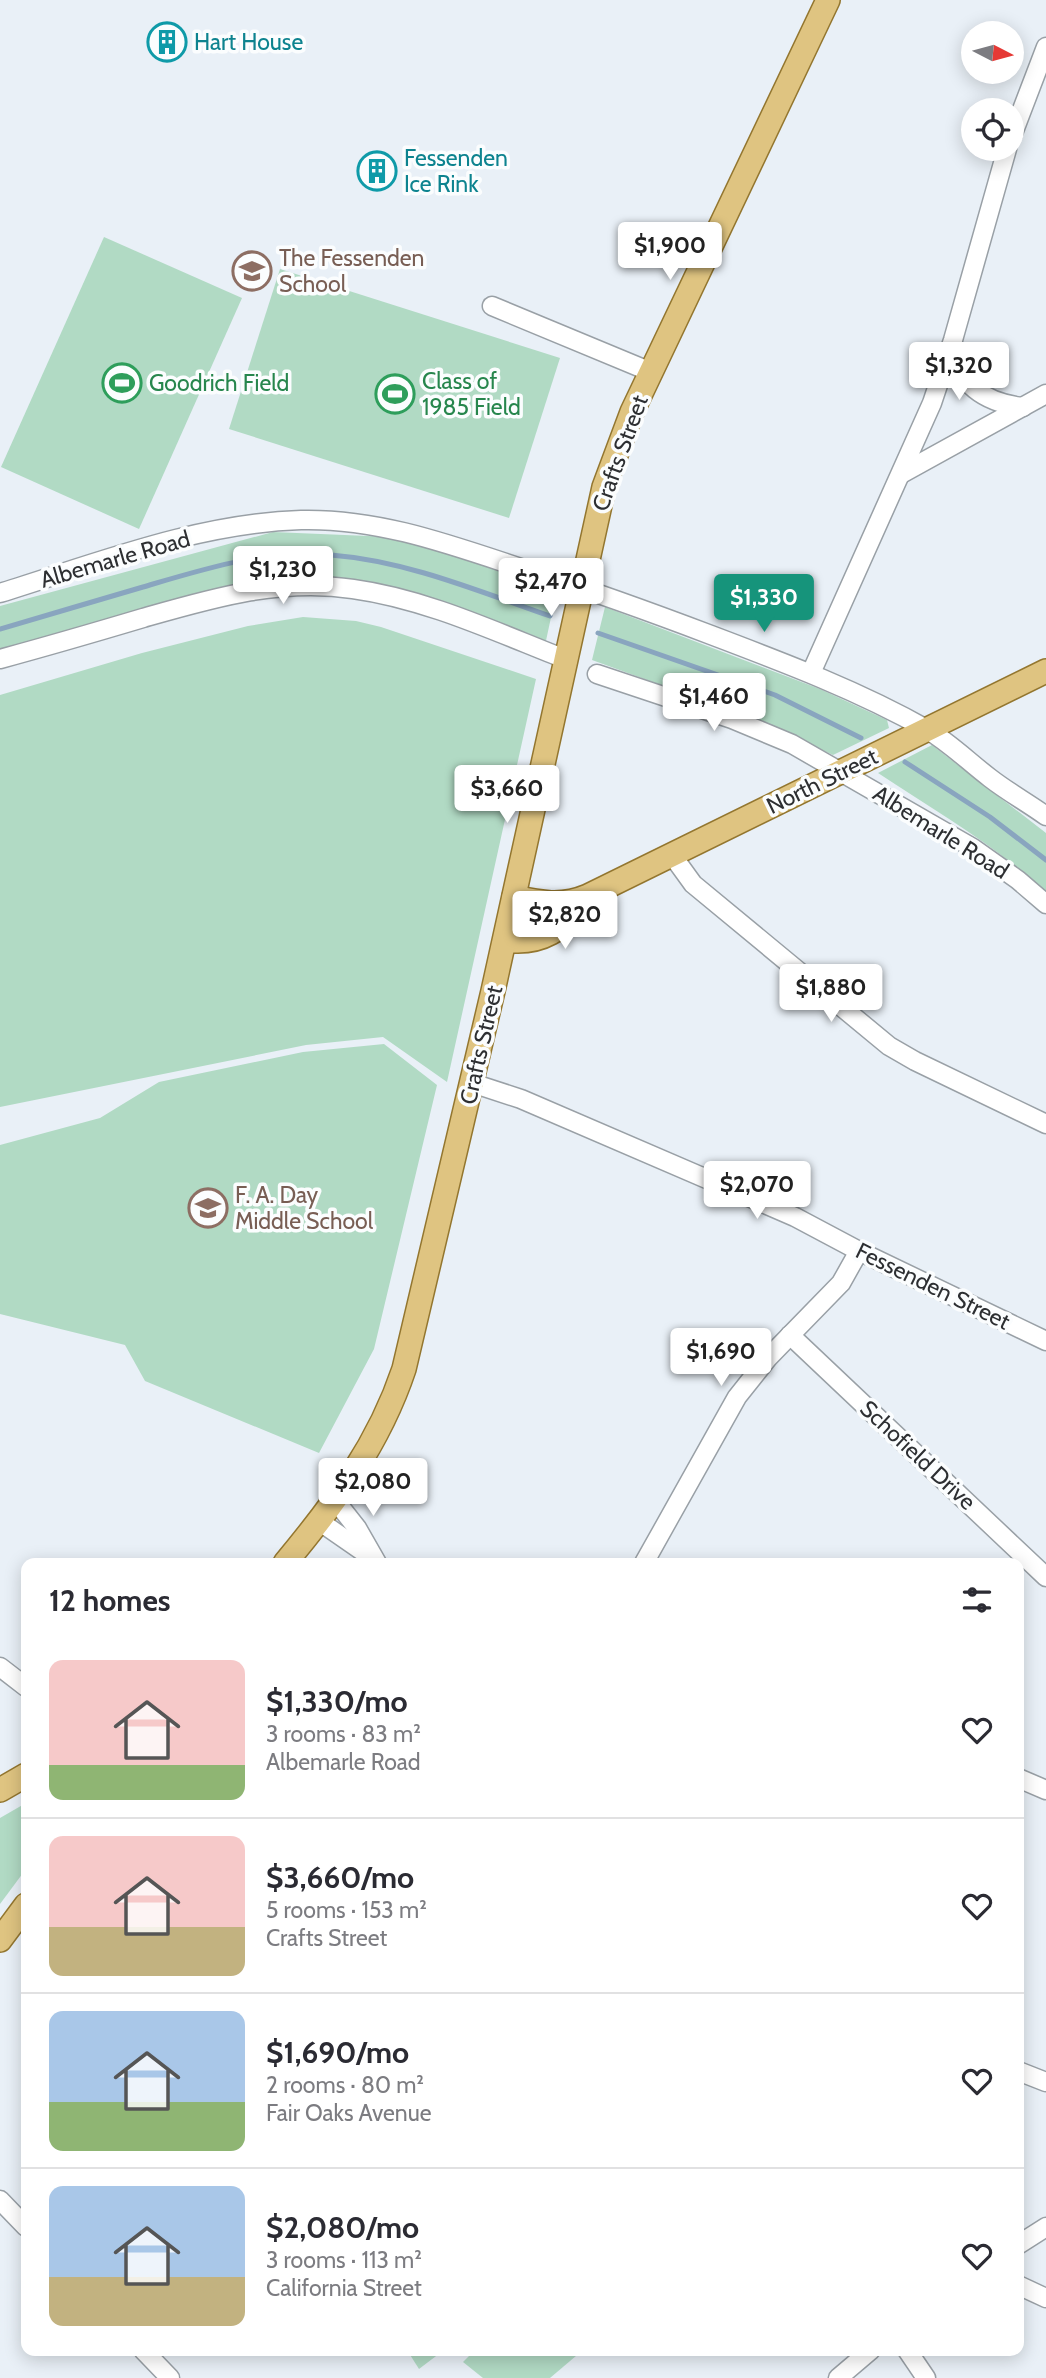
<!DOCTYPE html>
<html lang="en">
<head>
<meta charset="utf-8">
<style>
	:root { --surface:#fff; --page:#f2f2f3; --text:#2b2b33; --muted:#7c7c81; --line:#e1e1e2; --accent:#16947b }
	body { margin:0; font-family:Cabin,sans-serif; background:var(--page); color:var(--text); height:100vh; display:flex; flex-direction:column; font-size:26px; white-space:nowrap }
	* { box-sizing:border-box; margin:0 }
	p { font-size:23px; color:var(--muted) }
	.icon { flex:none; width:38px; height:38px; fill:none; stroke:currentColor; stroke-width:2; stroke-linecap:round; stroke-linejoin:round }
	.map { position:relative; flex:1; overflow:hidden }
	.panel { position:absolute; left:21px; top:1558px; width:1003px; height:798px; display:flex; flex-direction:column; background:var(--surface); border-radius:14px; box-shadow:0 4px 18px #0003 }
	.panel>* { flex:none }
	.needle { width:46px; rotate:96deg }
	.controls { position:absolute; left:961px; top:21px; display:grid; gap:14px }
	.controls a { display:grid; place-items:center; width:63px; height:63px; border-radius:50%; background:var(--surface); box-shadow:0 4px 18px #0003; font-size:35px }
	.price { position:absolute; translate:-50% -60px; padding:0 16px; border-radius:7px; background:#fff; color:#222; font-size:23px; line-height:46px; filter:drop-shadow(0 2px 4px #0008) }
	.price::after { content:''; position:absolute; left:50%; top:42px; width:21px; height:16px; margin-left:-10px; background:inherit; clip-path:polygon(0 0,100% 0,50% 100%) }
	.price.current { background:var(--accent); color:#fff }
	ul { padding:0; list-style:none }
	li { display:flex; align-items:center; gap:21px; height:175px; padding:0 28px }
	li+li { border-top:2px solid var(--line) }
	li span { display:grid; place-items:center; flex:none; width:196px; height:140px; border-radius:14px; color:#555 }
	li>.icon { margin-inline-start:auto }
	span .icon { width:84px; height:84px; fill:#fffc; stroke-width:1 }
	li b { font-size:30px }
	h2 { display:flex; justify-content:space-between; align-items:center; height:84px; padding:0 28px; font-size:30px }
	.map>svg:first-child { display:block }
	.green { fill:#b1dac4 }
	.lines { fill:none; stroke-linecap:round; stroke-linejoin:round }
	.stream { stroke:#89a5bf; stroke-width:5 }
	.minor-casing { stroke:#99a0a6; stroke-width:21 }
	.major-casing { stroke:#93762f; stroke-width:26 }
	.minor { stroke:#fff; stroke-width:18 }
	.major { stroke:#dfc481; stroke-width:23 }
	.labels { text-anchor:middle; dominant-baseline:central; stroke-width:7; stroke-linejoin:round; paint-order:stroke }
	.culture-label { font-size:23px; fill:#0d838f; stroke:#fbfdfe; text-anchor:start }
	.education-label { font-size:23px; fill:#785e54; stroke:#fbfdfe; text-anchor:start }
	.leisure-label { font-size:23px; fill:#27864d; stroke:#fbfdfe; text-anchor:start }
	.street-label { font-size:23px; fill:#2d2f32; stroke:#fbfdfe }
</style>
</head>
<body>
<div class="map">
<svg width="1046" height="2378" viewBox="0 0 1046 2378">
	<rect width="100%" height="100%" fill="#e9f0f7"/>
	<g class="green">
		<path d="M 104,237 L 242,298 L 139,529 L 1,467 Z"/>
		<path d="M 280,269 L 560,358 L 509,518 L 229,429 Z"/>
		<path d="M 273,532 L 392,537 L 559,580 L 544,650 L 395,597 L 298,586 L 0,660 L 0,606 Z"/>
		<path d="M 605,607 L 820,689 L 887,720 L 889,728 L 833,755 L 760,721 L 592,660 Z"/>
		<path d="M 303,617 L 356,621 L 381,627 L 536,679 L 447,1082 L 383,1037 L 306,1045 L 0,1107 L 0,695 L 142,653 L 248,626 Z"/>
		<path d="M 932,745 L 1046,833 L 1046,893 C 996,845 935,811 878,773 Z"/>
		<path d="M 384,1044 L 437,1085 L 374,1349 L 319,1453 L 145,1381 L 125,1345 L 0,1314 L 0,1145 L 100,1118 L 159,1082 L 303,1052 Z"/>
		<path d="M 26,1803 L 26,1869 L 0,1904 L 0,1818 Z"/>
		<path d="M 407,2350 L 444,2350 L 419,2369 Z"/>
		<path d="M 475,2350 L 583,2350 L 550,2378 L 483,2378 L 463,2362 Z"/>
	</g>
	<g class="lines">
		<g class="stream">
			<path d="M 0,629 C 48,615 95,601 143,587 C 204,569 266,549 331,555 C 407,561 478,591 550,616"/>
			<path d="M 598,633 L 775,695 L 861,738"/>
			<path d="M 905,762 L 990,817 L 1046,860"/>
		</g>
		<g class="minor-casing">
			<g id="minor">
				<path d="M 1012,136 L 1046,47"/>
				<path d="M 492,306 L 651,372"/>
				<path d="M 953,344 C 955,384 986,403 1023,407"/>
				<path d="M 901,474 L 1046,394"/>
				<path d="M 0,593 C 97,563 198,523 301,520 C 383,518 459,548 536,573 C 595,592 653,613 711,635 C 785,663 859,691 928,730 C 951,744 969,762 990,778 C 1008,792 1028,803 1046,816"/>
				<path d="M 0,659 C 48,646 96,632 143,618 C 213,598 280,578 353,589 C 426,599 496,632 565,659"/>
				<path d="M 811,673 L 932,403 L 953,340 L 1007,149"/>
				<path d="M 597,674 L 732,719 L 792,744 L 973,848 L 1018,880 L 1046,904"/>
				<path d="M 672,855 L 693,884 L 889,1046 L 915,1061 L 1046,1124"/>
				<path d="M 472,1083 L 521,1099 L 795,1217 L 859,1251 L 1046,1341"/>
				<path d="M 790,1335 L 1046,1577"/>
				<path d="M 335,1500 L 357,1528 L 377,1563"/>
				<path d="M 319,1521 L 371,1557"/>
				<path d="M 644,1563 L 737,1397 L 768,1358 L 841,1283 L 859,1251"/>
				<path d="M 0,1667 L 26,1687"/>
				<path d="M 1018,1778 L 1046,1790"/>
				<path d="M 1018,2071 L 1046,2082"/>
				<path d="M 0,2200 L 26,2227"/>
				<path d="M 1018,2245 L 1046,2227"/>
				<path d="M 1018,2285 L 1046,2298"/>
				<path d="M 143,2350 L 170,2378"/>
				<path d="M 907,2350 L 926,2378"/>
				<path d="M 838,2378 L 871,2350"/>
			</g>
		</g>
		<g class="major-casing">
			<g id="major">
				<path d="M 514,897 C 541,903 562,907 588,896 L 1046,671"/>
				<path d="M 505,940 C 546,946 564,925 592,898"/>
				<path d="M 285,1563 C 335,1503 379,1444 404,1369 L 493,991 L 604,487 L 632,412 L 828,0"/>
				<path d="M 0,1790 L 26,1775"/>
				<path d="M 0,1940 L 26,1905"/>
			</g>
		</g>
		<use href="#minor" class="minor"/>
		<use href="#major" class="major"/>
	</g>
	<defs>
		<g id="building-ring" transform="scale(2.0125)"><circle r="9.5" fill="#fbfdfe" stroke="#0f9aa8" stroke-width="1.5"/><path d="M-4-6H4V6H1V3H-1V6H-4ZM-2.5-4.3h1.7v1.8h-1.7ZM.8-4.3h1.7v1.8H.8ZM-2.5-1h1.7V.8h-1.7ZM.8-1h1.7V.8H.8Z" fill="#0f9aa8"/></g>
		<g id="school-ring" transform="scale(2.0125)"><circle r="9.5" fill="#fbfdfe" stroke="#8d6e63" stroke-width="1.5"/><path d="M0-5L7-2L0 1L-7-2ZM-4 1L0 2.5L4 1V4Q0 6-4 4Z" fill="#8d6e63"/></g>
		<g id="stadium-ring" transform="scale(2.0125)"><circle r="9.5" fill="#fbfdfe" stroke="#2e9e5b" stroke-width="1.5"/><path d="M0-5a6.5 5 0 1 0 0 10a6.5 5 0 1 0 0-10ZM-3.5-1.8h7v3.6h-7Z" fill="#2e9e5b"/></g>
	</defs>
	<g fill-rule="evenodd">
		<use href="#building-ring" x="167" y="42"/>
		<use href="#building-ring" x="377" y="171"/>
		<use href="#school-ring" x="252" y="271"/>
		<use href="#stadium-ring" x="122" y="383"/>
		<use href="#stadium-ring" x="395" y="394"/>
		<use href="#school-ring" x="208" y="1208"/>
	</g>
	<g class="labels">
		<g class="culture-label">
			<text x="194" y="42">Hart House</text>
			<text x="404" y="158">Fessenden<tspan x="404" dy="26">Ice Rink</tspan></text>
		</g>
		<g class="education-label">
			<text x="279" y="258">The Fessenden<tspan x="279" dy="26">School</tspan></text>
			<text x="235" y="1195">F. A. Day<tspan x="235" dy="26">Middle School</tspan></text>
		</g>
		<g class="leisure-label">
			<text x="422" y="381">Class of<tspan x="422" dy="26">1985 Field</tspan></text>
			<text x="149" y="383">Goodrich Field</text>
		</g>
		<g class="street-label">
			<text transform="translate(620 453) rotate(-70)">Crafts Street</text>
			<text transform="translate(115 559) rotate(-16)">Albemarle Road</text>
			<text transform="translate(822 781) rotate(-26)">North Street</text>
			<text transform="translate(941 832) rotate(32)">Albemarle Road</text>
			<text transform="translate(481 1045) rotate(-77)">Crafts Street</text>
			<text transform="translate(933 1286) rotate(26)">Fessenden Street</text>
			<text transform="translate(918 1455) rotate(43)">Schofield Drive</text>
		</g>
	</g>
</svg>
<div class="controls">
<a><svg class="needle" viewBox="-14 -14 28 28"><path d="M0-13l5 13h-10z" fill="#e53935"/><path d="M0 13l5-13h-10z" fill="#7c7c81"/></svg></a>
<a><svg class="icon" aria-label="locate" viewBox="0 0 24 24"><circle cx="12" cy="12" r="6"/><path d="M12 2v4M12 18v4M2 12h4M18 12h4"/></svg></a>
</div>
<b class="price" style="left:670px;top:282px">$1,900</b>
<b class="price" style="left:959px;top:402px">$1,320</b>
<b class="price" style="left:283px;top:606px">$1,230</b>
<b class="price" style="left:551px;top:618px">$2,470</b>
<b class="price current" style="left:764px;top:634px">$1,330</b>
<b class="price" style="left:714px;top:733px">$1,460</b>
<b class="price" style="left:507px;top:825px">$3,660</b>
<b class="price" style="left:565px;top:951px">$2,820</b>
<b class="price" style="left:831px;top:1024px">$1,880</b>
<b class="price" style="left:757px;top:1221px">$2,070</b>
<b class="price" style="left:721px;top:1388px">$1,690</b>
<b class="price" style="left:373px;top:1518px">$2,080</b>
<section class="panel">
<h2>12 homes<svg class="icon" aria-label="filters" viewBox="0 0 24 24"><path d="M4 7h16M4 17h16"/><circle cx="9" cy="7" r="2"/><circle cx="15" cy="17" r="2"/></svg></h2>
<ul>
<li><span style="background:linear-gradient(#f6c9c9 75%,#8fb573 0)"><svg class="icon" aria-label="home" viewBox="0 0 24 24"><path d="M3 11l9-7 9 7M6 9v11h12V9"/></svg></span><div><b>$1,330/mo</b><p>3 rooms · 83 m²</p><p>Albemarle Road</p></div><svg class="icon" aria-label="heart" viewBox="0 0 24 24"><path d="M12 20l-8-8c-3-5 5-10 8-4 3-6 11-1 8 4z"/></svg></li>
<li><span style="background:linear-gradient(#f6c9c9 65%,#c2b280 0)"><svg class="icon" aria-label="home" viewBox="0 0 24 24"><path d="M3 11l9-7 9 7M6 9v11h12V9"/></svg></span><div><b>$3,660/mo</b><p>5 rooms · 153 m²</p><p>Crafts Street</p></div><svg class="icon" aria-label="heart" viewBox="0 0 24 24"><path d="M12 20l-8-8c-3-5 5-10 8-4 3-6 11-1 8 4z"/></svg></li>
<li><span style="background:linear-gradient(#a9c7e8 65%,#8fb573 0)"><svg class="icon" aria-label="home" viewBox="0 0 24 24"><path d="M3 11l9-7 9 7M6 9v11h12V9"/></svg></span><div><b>$1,690/mo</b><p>2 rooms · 80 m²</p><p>Fair Oaks Avenue</p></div><svg class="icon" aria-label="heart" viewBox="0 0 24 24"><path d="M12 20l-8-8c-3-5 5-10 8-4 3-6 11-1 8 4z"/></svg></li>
<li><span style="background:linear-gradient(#a9c7e8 65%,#c2b280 0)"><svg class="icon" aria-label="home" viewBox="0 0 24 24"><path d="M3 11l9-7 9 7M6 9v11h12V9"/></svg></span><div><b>$2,080/mo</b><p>3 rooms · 113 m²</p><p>California Street</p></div><svg class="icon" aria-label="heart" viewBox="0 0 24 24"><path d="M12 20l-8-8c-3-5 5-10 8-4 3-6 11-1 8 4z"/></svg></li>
</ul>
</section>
</div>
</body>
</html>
